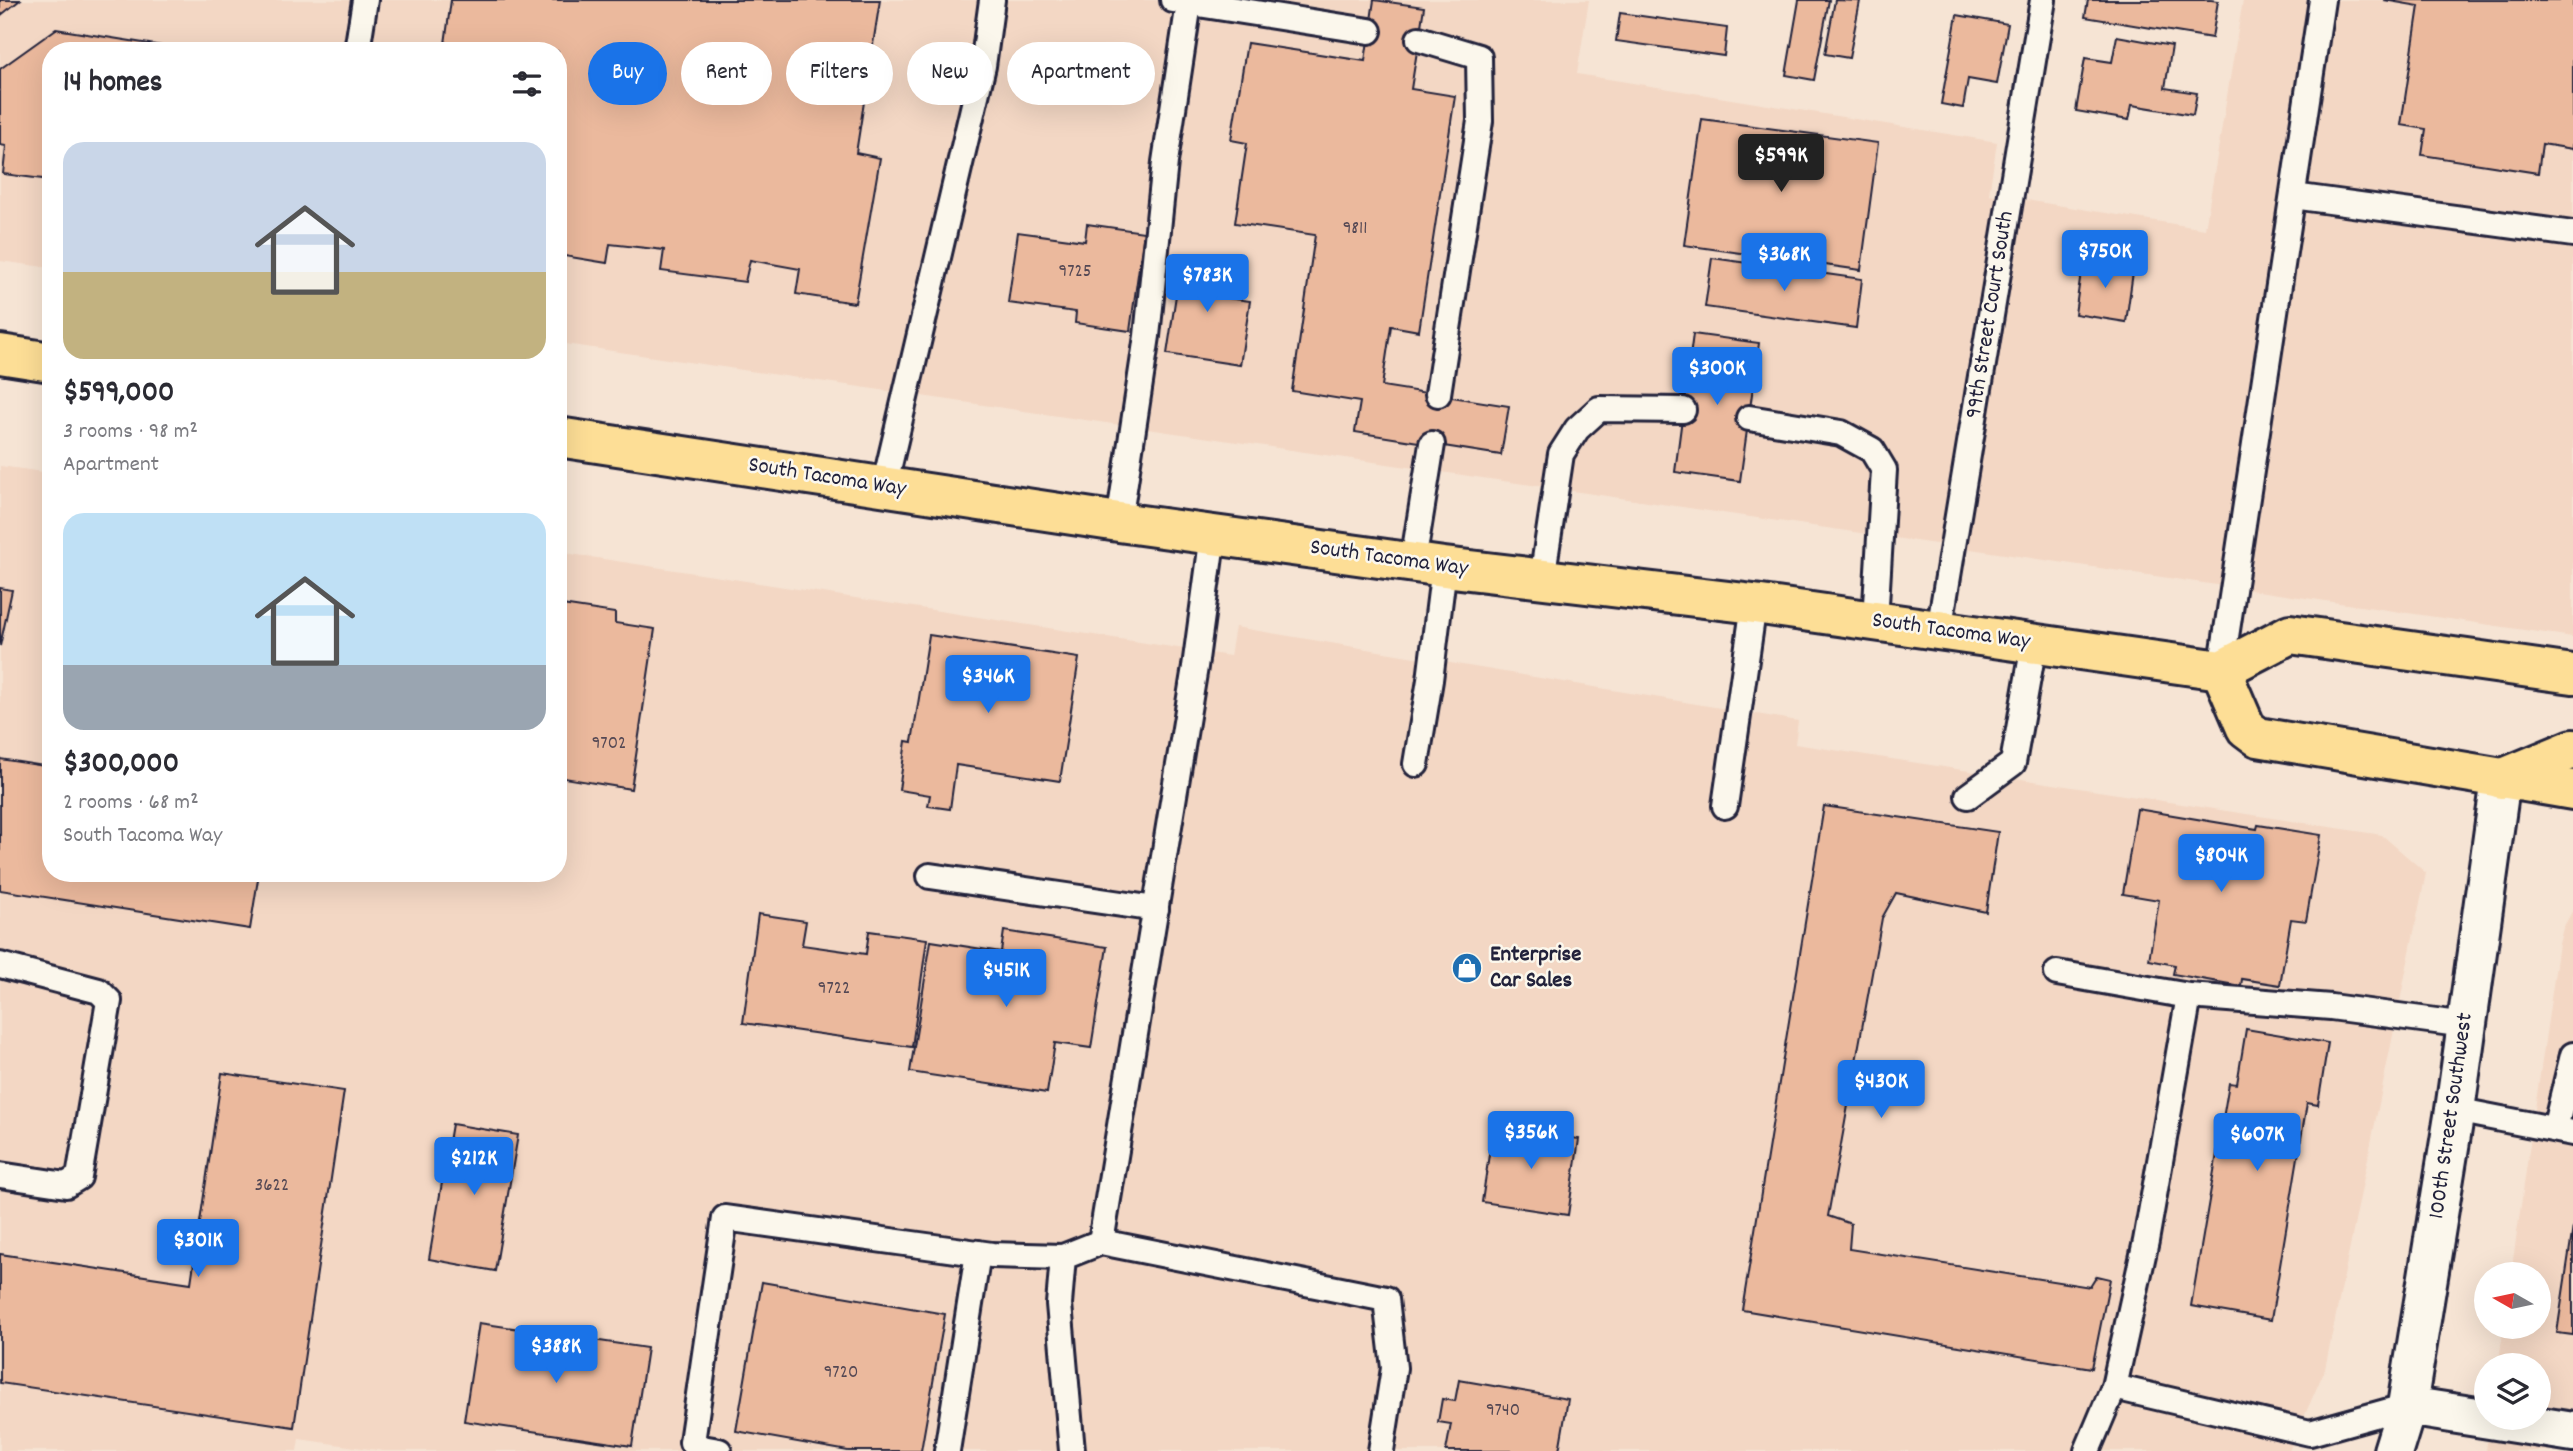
<!DOCTYPE html>
<html lang="en">
<head>
<meta charset="utf-8">
<style>
	:root { --surface:#fff; --page:#f7f7f7; --text:#2b2b33; --muted:#7c7c81; --accent:#1a73e8 }
	body { margin:0; font-family:Dekko,sans-serif; background:var(--page); color:var(--text); height:100vh; display:flex; flex-direction:column; font-size:26px; white-space:nowrap }
	* { box-sizing:border-box; margin:0 }
	p { font-size:23px; color:var(--muted) }
	.icon { flex:none; width:38px; height:38px; fill:none; stroke:currentColor; stroke-width:2; stroke-linecap:round; stroke-linejoin:round }
	.map { position:relative; flex:1; overflow:hidden }
	.drawer { position:absolute; left:42px; top:42px; width:525px; height:840px; display:flex; flex-direction:column; background:var(--surface); border-radius:28px; box-shadow:0 7px 28px #0002 }
	.drawer>* { flex:none }
	.top-card { position:absolute; left:588px; top:42px; width:665px; height:63px; display:flex; gap:14px }
	.needle { width:46px; rotate:279deg }
	.controls { position:absolute; left:2474px; top:1262px; display:grid; gap:14px }
	.controls a { display:grid; place-items:center; width:77px; height:77px; border-radius:50%; background:var(--surface); box-shadow:0 7px 28px #0002; font-size:35px }
	.price { position:absolute; translate:-50% -60px; padding:0 16px; border-radius:7px; background:var(--accent); color:#fff; font-size:23px; line-height:46px; filter:drop-shadow(0 2px 4px #0008) }
	.price::after { content:''; position:absolute; left:50%; top:42px; width:21px; height:16px; margin-left:-10px; background:inherit; clip-path:polygon(0 0,100% 0,50% 100%) }
	.price.selected { background:#222; color:#fff }
	ul { padding:0; list-style:none }
	li { display:grid; align-content:center; gap:14px; height:371px; padding:0 21px }
	li span { display:grid; place-items:center; height:217px; border-radius:21px; color:#555 }
	li>.icon { margin-inline-start:auto }
	span .icon { width:126px; height:126px; fill:#fffc; stroke-width:1 }
	li b { font-size:30px }
	h2 { display:flex; justify-content:space-between; align-items:center; height:84px; padding:0 21px; font-size:30px }
	.tag { padding:0 24px; border-radius:32px; background:var(--surface); box-shadow:0 7px 28px #0002; font-size:24px; line-height:63px }
	.tag.selected { background:var(--accent); color:#fff }
	.map>svg:first-child { display:block }
	.built { fill:#f3d7c4 }
	.building { fill:#ebb99d; stroke:#22223b; stroke-width:2 }
	.lines { fill:none; stroke-linecap:round; stroke-linejoin:round }
	.service-casing { stroke:#22223b; stroke-width:30 }
	.minor-casing { stroke:#22223b; stroke-width:44 }
	.secondary-casing { stroke:#22223b; stroke-width:44 }
	.primary-casing { stroke:#22223b; stroke-width:44 }
	.service { stroke:#fbf7ec; stroke-width:24 }
	.minor { stroke:#fbf7ec; stroke-width:38 }
	.secondary { stroke:#fbf7ec; stroke-width:38 }
	.primary { stroke:#fdde96; stroke-width:38 }
	.labels { text-anchor:middle; dominant-baseline:central; stroke-width:5; stroke-linejoin:round; paint-order:stroke }
	.number-label { font-size:19px; fill:#544854 }
	.street-label { font-size:23px; fill:#22223b; stroke:#fbf7ec }
	.poi-label { font-size:23px; font-weight:bold; fill:#22223b; stroke:#fbf7ec; text-anchor:start }
</style>
</head>
<body>
<div class="map">
<svg width="2573" height="1451" viewBox="0 0 2573 1451">
	<rect width="100%" height="100%" fill="#f6e4d4"/>
	<filter id="ink" filterUnits="userSpaceOnUse"><feTurbulence type="fractalNoise" baseFrequency=".0143" numOctaves="2"/><feDisplacementMap in="SourceGraphic" scale="14" xChannelSelector="R" yChannelSelector="G"/><feConvolveMatrix kernelMatrix="1 2 1 2 8 2 1 2 1" color-interpolation-filters="sRGB"/></filter>
	<g filter="url(#ink)">
		<g class="built">
			<path d="M 0,0 L 1589,0 L 1577,74 L 1997,142 L 1989,194 L 2205,229 L 2243,0 L 2573,0 L 2573,637 L 558,343 L 558,51 L 51,51 L 51,268 L 0,261 Z"/>
			<path d="M 0,466 L 51,473 L 51,873 L 558,873 L 558,552 L 1230,656 L 1235,627 L 1798,721 L 1795,744 L 2382,835 L 2426,873 L 2325,1369 L 2289,1451 L 384,1451 L 299,1439 L 297,1451 L 0,1451 Z"/>
			<path d="M 2573,910 L 2573,1451 L 2486,1451 L 2490,1418 L 2539,1418 L 2539,1365 L 2498,1365 L 2504,1327 L 2539,1326 L 2539,1274 L 2511,1274 L 2559,944 L 2563,928 Z"/>
		</g>
		<g class="building">
			<path d="M 0,0 L 20,0 L 0,16 Z"/>
			<path d="M 451,0 L 880,0 L 856,153 L 880,158 L 855,303 L 796,294 L 800,269 L 750,260 L 745,282 L 661,271 L 664,250 L 610,244 L 607,263 L 558,255 L 558,51 L 444,51 Z"/>
			<path d="M 1374,0 L 1424,7 L 1411,89 L 1455,96 L 1419,331 L 1391,326 L 1382,386 L 1509,406 L 1501,455 L 1355,432 L 1360,402 L 1292,391 L 1315,235 L 1235,223 L 1247,143 L 1231,140 L 1247,43 L 1365,61 Z"/>
			<path d="M 1799,0 L 1829,0 L 1814,80 L 1786,75 Z"/>
			<path d="M 1835,0 L 1860,1 L 1849,58 L 1825,54 Z"/>
			<path d="M 2088,0 L 2211,0 L 2218,1 L 2212,38 L 2085,17 Z"/>
			<path d="M 2384,0 L 2573,0 L 2573,149 L 2542,144 L 2538,173 L 2422,155 L 2426,129 L 2401,125 L 2419,6 Z"/>
			<path d="M 1620,13 L 1727,28 L 1724,56 L 1616,41 Z"/>
			<path d="M 1957,15 L 2008,24 L 1997,84 L 1968,79 L 1963,108 L 1941,104 Z"/>
			<path d="M 56,29 L 193,51 L 51,51 L 51,180 L 3,174 L 6,146 L 0,145 L 0,69 Z"/>
			<path d="M 2117,36 L 2172,46 L 2165,88 L 2197,93 L 2193,115 L 2132,105 L 2129,120 L 2076,111 L 2085,58 L 2112,62 Z"/>
			<path d="M 1702,119 L 1878,143 L 1861,270 L 1684,245 Z"/>
			<path d="M 1087,224 L 1144,232 L 1130,331 L 1075,323 L 1076,312 L 1008,303 L 1018,232 L 1085,241 Z"/>
			<path d="M 1182,256 L 1232,264 L 1227,298 L 1250,301 L 1240,365 L 1167,354 Z"/>
			<path d="M 1712,258 L 1862,279 L 1856,328 L 1705,307 Z"/>
			<path d="M 2083,258 L 2134,265 L 2126,322 L 2075,314 Z"/>
			<path d="M 1693,334 L 1759,343 L 1740,481 L 1675,472 Z"/>
			<path d="M 0,588 L 12,590 L 0,646 Z"/>
			<path d="M 562,605 L 615,613 L 615,623 L 655,629 L 631,789 L 558,777 L 558,611 Z"/>
			<path d="M 929,635 L 1079,658 L 1060,781 L 956,765 L 950,809 L 928,806 L 930,795 L 899,790 L 906,741 L 912,742 Z"/>
			<path d="M 0,759 L 51,767 L 51,873 L 259,873 L 250,929 L 0,890 Z"/>
			<path d="M 1824,806 L 1998,832 L 1986,912 L 1896,893 L 1882,918 L 1828,1216 L 1851,1224 L 1849,1249 L 2090,1287 L 2097,1276 L 2110,1279 L 2092,1368 L 1742,1310 Z"/>
			<path d="M 2137,809 L 2257,829 L 2258,825 L 2321,835 L 2306,921 L 2291,919 L 2280,985 L 2242,979 L 2241,986 L 2173,974 L 2175,965 L 2149,960 L 2159,900 L 2123,894 Z"/>
			<path d="M 758,914 L 806,921 L 802,945 L 866,954 L 869,931 L 927,939 L 912,1047 L 743,1023 Z"/>
			<path d="M 1004,931 L 1107,947 L 1091,1048 L 1055,1043 L 1047,1093 L 910,1072 L 931,941 L 1001,952 Z"/>
			<path d="M 2246,1029 L 2328,1043 L 2318,1105 L 2307,1103 L 2271,1320 L 2191,1306 L 2229,1083 L 2237,1084 Z"/>
			<path d="M 222,1073 L 344,1091 L 294,1427 L 0,1383 L 0,1254 L 191,1283 Z"/>
			<path d="M 452,1124 L 518,1135 L 495,1271 L 429,1259 Z"/>
			<path d="M 1493,1127 L 1579,1139 L 1568,1215 L 1482,1202 Z"/>
			<path d="M 2573,1227 L 2573,1335 L 2557,1333 Z"/>
			<path d="M 762,1282 L 945,1314 L 921,1451 L 848,1451 L 736,1431 Z"/>
			<path d="M 479,1323 L 647,1348 L 632,1446 L 464,1421 Z"/>
			<path d="M 1459,1380 L 1568,1399 L 1559,1451 L 1446,1451 L 1451,1424 L 1438,1422 L 1442,1399 L 1455,1401 Z"/>
		</g>
		<g class="lines">
			<g class="service-casing">
				<g id="service">
					<path d="M 1173,0 L 1369,31"/>
					<path d="M 1419,39 L 1479,57 L 1480,121 L 1438,394"/>
					<path d="M 357,51 L 365,0"/>
					<path d="M 2293,196 L 2573,234"/>
					<path d="M 1749,418 L 1841,433 L 1872,450 L 1884,470 L 1875,621"/>
					<path d="M 884,487 L 983,66 L 992,0"/>
					<path d="M 1119,522 L 1147,336 L 1165,162 L 1189,3"/>
					<path d="M 1413,562 L 1432,444"/>
					<path d="M 1542,579 L 1561,454 L 1577,429 L 1599,409 L 1683,410"/>
					<path d="M 1939,631 L 2043,0"/>
					<path d="M 2221,670 L 2322,0"/>
					<path d="M 1416,764 L 1430,680 L 1444,567"/>
					<path d="M 1968,796 L 2013,763 L 2034,644"/>
					<path d="M 1725,806 L 1754,604"/>
					<path d="M 930,876 L 1156,909"/>
					<path d="M 0,965 L 99,991 L 109,1001 L 79,1177 L 66,1185 L 0,1175"/>
					<path d="M 2057,973 L 2189,996 L 2331,1007 L 2466,1025"/>
					<path d="M 2455,1110 L 2573,1133"/>
					<path d="M 2555,1129 L 2573,1055"/>
					<path d="M 1101,1242 L 1195,667 L 1213,534"/>
					<path d="M 2114,1387 L 2310,1433 L 2407,1406"/>
					<path d="M 719,1451 L 702,1448 L 692,1442 L 725,1218 L 992,1255 L 1063,1257"/>
					<path d="M 947,1451 L 978,1253"/>
					<path d="M 1072,1451 L 1059,1304 L 1063,1257 L 1101,1242 L 1386,1299 L 1394,1368 L 1381,1451"/>
					<path d="M 2087,1451 L 2114,1387 L 2146,1241 L 2189,996"/>
				</g>
			</g>
			<g class="minor-casing">
				<path id="minor" d="M 2407,1406 L 2573,1432"/>
			</g>
			<g class="secondary-casing">
				<path id="secondary" d="M 2393,1451 L 2407,1406 L 2455,1110 L 2501,779"/>
			</g>
			<g class="primary-casing">
				<g id="primary">
					<path d="M 0,354 L 51,362"/>
					<path d="M 558,437 L 1119,522 L 1444,567 L 1754,604 L 2221,670 L 2290,634 L 2573,674"/>
					<path d="M 2221,670 L 2246,728 L 2258,737 L 2573,790"/>
					<path d="M 2501,779 L 2573,749"/>
				</g>
			</g>
			<use href="#service" class="service"/>
			<use href="#minor" class="minor"/>
			<use href="#secondary" class="secondary"/>
			<use href="#primary" class="primary"/>
		</g>
	</g>
	<defs>
		<g id="shop-disc" transform="scale(1.575)"><circle r="9.5" fill="#1f6fb2" stroke="#fbf7ec"/><path d="M-5-2.5h2.3a2.7 3.5 0 0 1 5.4 0H5L5.5 6h-11ZM-1.5-2.5h3a1.5 2.3 0 0 0-3 0Z" fill="#fff"/></g>
	</defs>
	<g fill-rule="evenodd">
		<use href="#shop-disc" x="1467" y="968"/>
	</g>
	<g class="labels">
		<g class="number-label">
			<text x="1355" y="229">9811</text>
			<text x="1075" y="272">9725</text>
			<text x="609" y="744">9702</text>
			<text x="834" y="989">9722</text>
			<text x="272" y="1186">3622</text>
			<text x="841" y="1373">9720</text>
			<text x="1503" y="1411">9740</text>
		</g>
		<g class="street-label">
			<text transform="translate(1991 315) rotate(-81)">99th Street Court South</text>
			<text transform="translate(827 478) rotate(9)">South Tacoma Way</text>
			<text transform="translate(1389 559) rotate(8)">South Tacoma Way</text>
			<text transform="translate(1951 632) rotate(8)">South Tacoma Way</text>
			<text transform="translate(2452 1116) rotate(-82)">100th Street Southwest</text>
		</g>
		<g class="poi-label">
			<text x="1490" y="955">Enterprise<tspan x="1490" dy="26">Car Sales</tspan></text>
		</g>
	</g>
</svg>
<div class="controls">
<a><svg class="needle" viewBox="-14 -14 28 28"><path d="M0-13l5 13h-10z" fill="#e53935"/><path d="M0 13l5-13h-10z" fill="#7c7c81"/></svg></a>
<a><svg class="icon" aria-label="layers" viewBox="0 0 24 24"><path d="M12 4l9 5-9 5-9-5zM3 14l9 5 9-5"/></svg></a>
</div>
<b class="price selected" style="left:1781px;top:194px">$599K</b>
<b class="price" style="left:2105px;top:290px">$750K</b>
<b class="price" style="left:1784px;top:293px">$368K</b>
<b class="price" style="left:1207px;top:314px">$783K</b>
<b class="price" style="left:1717px;top:407px">$300K</b>
<b class="price" style="left:988px;top:715px">$346K</b>
<b class="price" style="left:2221px;top:894px">$804K</b>
<b class="price" style="left:1006px;top:1009px">$451K</b>
<b class="price" style="left:1881px;top:1120px">$430K</b>
<b class="price" style="left:1531px;top:1171px">$356K</b>
<b class="price" style="left:2257px;top:1173px">$607K</b>
<b class="price" style="left:474px;top:1197px">$212K</b>
<b class="price" style="left:198px;top:1279px">$301K</b>
<b class="price" style="left:556px;top:1385px">$388K</b>
<div class="top-card">
<a class="tag selected">Buy</a>
<a class="tag">Rent</a>
<a class="tag">Filters</a>
<a class="tag">New</a>
<a class="tag">Apartment</a>
</div>
<section class="drawer">
<h2>14 homes<svg class="icon" aria-label="filters" viewBox="0 0 24 24"><path d="M4 7h16M4 17h16"/><circle cx="9" cy="7" r="2"/><circle cx="15" cy="17" r="2"/></svg></h2>
<ul>
<li><span style="background:linear-gradient(#c9d6e8 60%,#c2b280 0)"><svg class="icon" aria-label="home" viewBox="0 0 24 24"><path d="M3 11l9-7 9 7M6 9v11h12V9"/></svg></span><div><b>$599,000</b><p>3 rooms · 98 m²</p><p>Apartment</p></div></li>
<li><span style="background:linear-gradient(#bfe0f5 70%,#9aa5b1 0)"><svg class="icon" aria-label="home" viewBox="0 0 24 24"><path d="M3 11l9-7 9 7M6 9v11h12V9"/></svg></span><div><b>$300,000</b><p>2 rooms · 68 m²</p><p>South Tacoma Way</p></div></li>
</ul>
</section>
</div>
</body>
</html>
